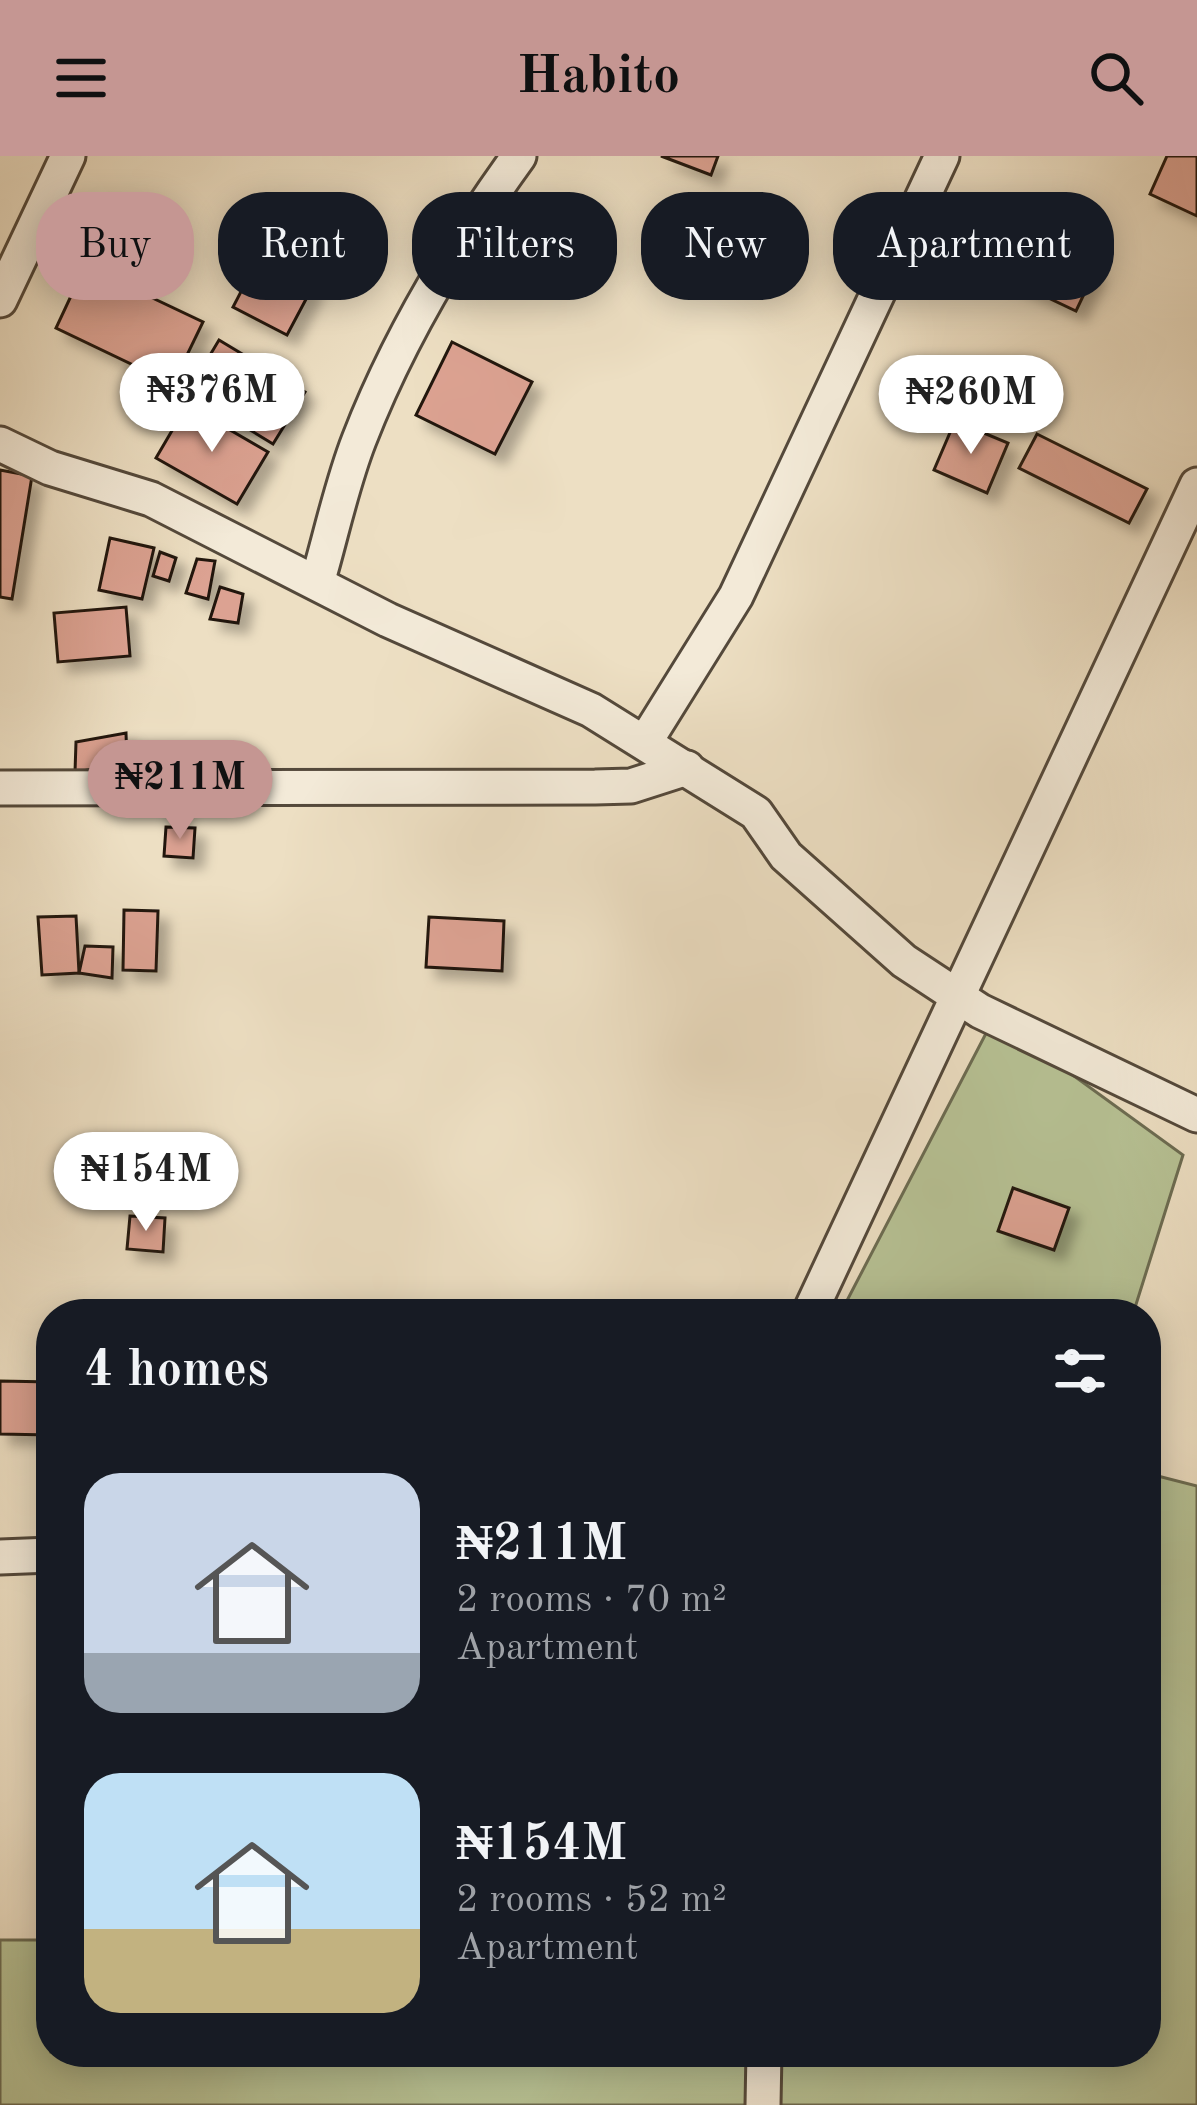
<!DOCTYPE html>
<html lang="en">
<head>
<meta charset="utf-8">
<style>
	:root { --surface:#171b24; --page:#20242c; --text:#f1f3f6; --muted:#9ea1a6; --accent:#c59692 }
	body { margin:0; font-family:"Old Standard TT",serif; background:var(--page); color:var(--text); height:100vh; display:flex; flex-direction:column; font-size:45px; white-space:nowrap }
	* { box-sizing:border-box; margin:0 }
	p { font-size:39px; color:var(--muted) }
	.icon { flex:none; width:66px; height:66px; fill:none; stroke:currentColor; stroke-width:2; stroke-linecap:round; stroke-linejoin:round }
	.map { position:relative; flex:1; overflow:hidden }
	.side { position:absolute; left:36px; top:1143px; width:1125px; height:768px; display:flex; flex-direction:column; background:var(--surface); border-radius:48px; box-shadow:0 6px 30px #0003 }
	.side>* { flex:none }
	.banner { position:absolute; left:36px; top:36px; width:1125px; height:108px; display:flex; gap:24px }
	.price { position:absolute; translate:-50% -102px; padding:0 27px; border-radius:42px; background:#fff; color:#222; font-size:39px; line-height:78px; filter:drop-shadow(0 3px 6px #0008) }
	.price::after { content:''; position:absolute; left:50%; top:72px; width:36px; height:27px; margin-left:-18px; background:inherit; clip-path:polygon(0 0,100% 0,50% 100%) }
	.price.current { background:var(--accent); color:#111 }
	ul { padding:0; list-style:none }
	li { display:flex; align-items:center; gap:36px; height:300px; padding:0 48px }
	li span { display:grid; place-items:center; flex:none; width:336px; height:240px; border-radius:36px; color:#555 }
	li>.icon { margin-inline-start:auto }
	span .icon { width:144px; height:144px; fill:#fffc; stroke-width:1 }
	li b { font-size:51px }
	h2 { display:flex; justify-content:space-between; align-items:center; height:144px; padding:0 48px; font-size:51px }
	.chip { padding:0 42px; border-radius:48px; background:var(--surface); box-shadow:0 6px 30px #0003; font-size:42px; line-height:108px }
	.chip.current { background:var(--accent); color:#111 }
	header { display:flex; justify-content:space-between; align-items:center; height:156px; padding:0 48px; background:var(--accent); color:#111; font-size:54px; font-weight:700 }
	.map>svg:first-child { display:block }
	.green { fill:#b7c295; stroke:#6c6c52; stroke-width:3 }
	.building { fill:#dca292; stroke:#21170e; stroke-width:3; filter:url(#shadow) }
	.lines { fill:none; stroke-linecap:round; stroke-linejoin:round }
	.street-casing { stroke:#54493b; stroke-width:39 }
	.street { stroke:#f3ead8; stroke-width:33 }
</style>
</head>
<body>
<header><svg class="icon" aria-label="menu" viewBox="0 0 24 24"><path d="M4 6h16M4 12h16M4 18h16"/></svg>Habito<svg class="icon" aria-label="search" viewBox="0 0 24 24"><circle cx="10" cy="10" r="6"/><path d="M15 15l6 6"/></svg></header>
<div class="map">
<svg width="1197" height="1949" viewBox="0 0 1197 1949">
	<defs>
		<filter id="shadow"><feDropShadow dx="10" dy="10" stdDeviation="6" flood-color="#0004"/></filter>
	</defs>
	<rect width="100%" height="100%" fill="#eddfc3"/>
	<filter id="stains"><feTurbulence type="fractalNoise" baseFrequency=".00167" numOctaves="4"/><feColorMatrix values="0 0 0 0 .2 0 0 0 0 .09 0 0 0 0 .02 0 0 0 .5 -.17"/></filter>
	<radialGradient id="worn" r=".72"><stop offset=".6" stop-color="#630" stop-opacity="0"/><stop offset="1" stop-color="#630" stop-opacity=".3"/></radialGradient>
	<g class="green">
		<path d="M 994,862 L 1183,999 L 1133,1158 L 840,1158 Z"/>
		<path d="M 1146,1317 L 1197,1330 L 1197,1949 L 0,1949 L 0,1784 L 51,1784 L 51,1896 L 1146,1896 Z"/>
	</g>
	<g class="building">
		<path d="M 661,0 L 718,0 L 711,19 Z"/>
		<path d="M 1167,0 L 1197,0 L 1197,60 L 1150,38 Z"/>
		<path d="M 968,55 L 1095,115 L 1076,155 L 949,95 Z"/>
		<path d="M 259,101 L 313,130 L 287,179 L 233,151 Z"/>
		<path d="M 85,110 L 203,166 L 173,228 L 56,172 Z"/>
		<path d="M 219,184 L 305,236 L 273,288 L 188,236 Z"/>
		<path d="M 452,186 L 532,226 L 495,298 L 416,259 Z"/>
		<path d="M 187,249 L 268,296 L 237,348 L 156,302 Z"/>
		<path d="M 955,265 L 1008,287 L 987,337 L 934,314 Z"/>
		<path d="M 1037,278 L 1147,333 L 1129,367 L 1019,312 Z"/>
		<path d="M 0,314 L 32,320 L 12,443 L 0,441 Z"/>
		<path d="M 110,382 L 154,392 L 142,443 L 99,434 Z"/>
		<path d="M 160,396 L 176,402 L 169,425 L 153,420 Z"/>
		<path d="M 197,403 L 215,405 L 208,443 L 186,437 Z"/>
		<path d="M 220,431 L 243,438 L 238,467 L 210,463 Z"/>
		<path d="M 126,451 L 130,500 L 58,506 L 54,457 Z"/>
		<path d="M 126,577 L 127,608 L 75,616 L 76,586 Z"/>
		<path d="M 166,671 L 195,672 L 193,702 L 164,700 Z"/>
		<path d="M 124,754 L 158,755 L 156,815 L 123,814 Z"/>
		<path d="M 76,760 L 79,817 L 42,819 L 38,761 Z"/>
		<path d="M 429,761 L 504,765 L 502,815 L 426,811 Z"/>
		<path d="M 85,790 L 113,791 L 112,822 L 79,817 Z"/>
		<path d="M 1013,1032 L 1069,1052 L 1054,1094 L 998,1075 Z"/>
		<path d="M 130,1060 L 165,1062 L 163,1096 L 127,1093 Z"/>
		<path d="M 0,1225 L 51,1226 L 51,1279 L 0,1278 Z"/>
	</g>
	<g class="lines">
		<g class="street-casing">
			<g id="street">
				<path d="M 0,144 L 68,0"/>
				<path d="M 0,288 L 50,312 L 151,343 L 388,464 L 591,554 L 756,657 L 786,700 L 904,805 L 980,855 L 1197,959"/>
				<path d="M 317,427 C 331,380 341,330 359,284 C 398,183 456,87 519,0"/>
				<path d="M 645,586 L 736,440 L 942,0"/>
				<path d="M 0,632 L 595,631 L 631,630 L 687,612"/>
				<path d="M 809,1158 L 1197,329"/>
				<path d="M 0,1401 L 51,1399"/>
				<path d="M 763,1949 L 764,1896"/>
			</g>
		</g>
		<use href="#street" class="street"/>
	</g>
	<rect width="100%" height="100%" filter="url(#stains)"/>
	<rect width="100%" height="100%" fill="url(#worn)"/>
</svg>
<b class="price" style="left:212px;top:299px">₦376M</b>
<b class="price" style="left:971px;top:301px">₦260M</b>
<b class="price current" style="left:180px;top:686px">₦211M</b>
<b class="price" style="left:146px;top:1078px">₦154M</b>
<div class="banner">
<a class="chip current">Buy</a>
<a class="chip">Rent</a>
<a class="chip">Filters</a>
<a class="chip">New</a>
<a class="chip">Apartment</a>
</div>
<section class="side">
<h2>4 homes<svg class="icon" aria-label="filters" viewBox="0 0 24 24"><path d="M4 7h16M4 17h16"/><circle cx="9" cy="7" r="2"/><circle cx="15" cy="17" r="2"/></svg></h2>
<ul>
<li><span style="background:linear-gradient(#c9d6e8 75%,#9aa5b1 0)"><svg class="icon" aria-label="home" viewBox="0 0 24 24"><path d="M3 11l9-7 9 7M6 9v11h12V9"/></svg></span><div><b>₦211M</b><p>2 rooms · 70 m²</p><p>Apartment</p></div></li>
<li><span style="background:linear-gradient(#bfe0f5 65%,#c2b280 0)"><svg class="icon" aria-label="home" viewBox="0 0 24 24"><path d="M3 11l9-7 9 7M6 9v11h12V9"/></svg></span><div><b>₦154M</b><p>2 rooms · 52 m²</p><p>Apartment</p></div></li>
</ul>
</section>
</div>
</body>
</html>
